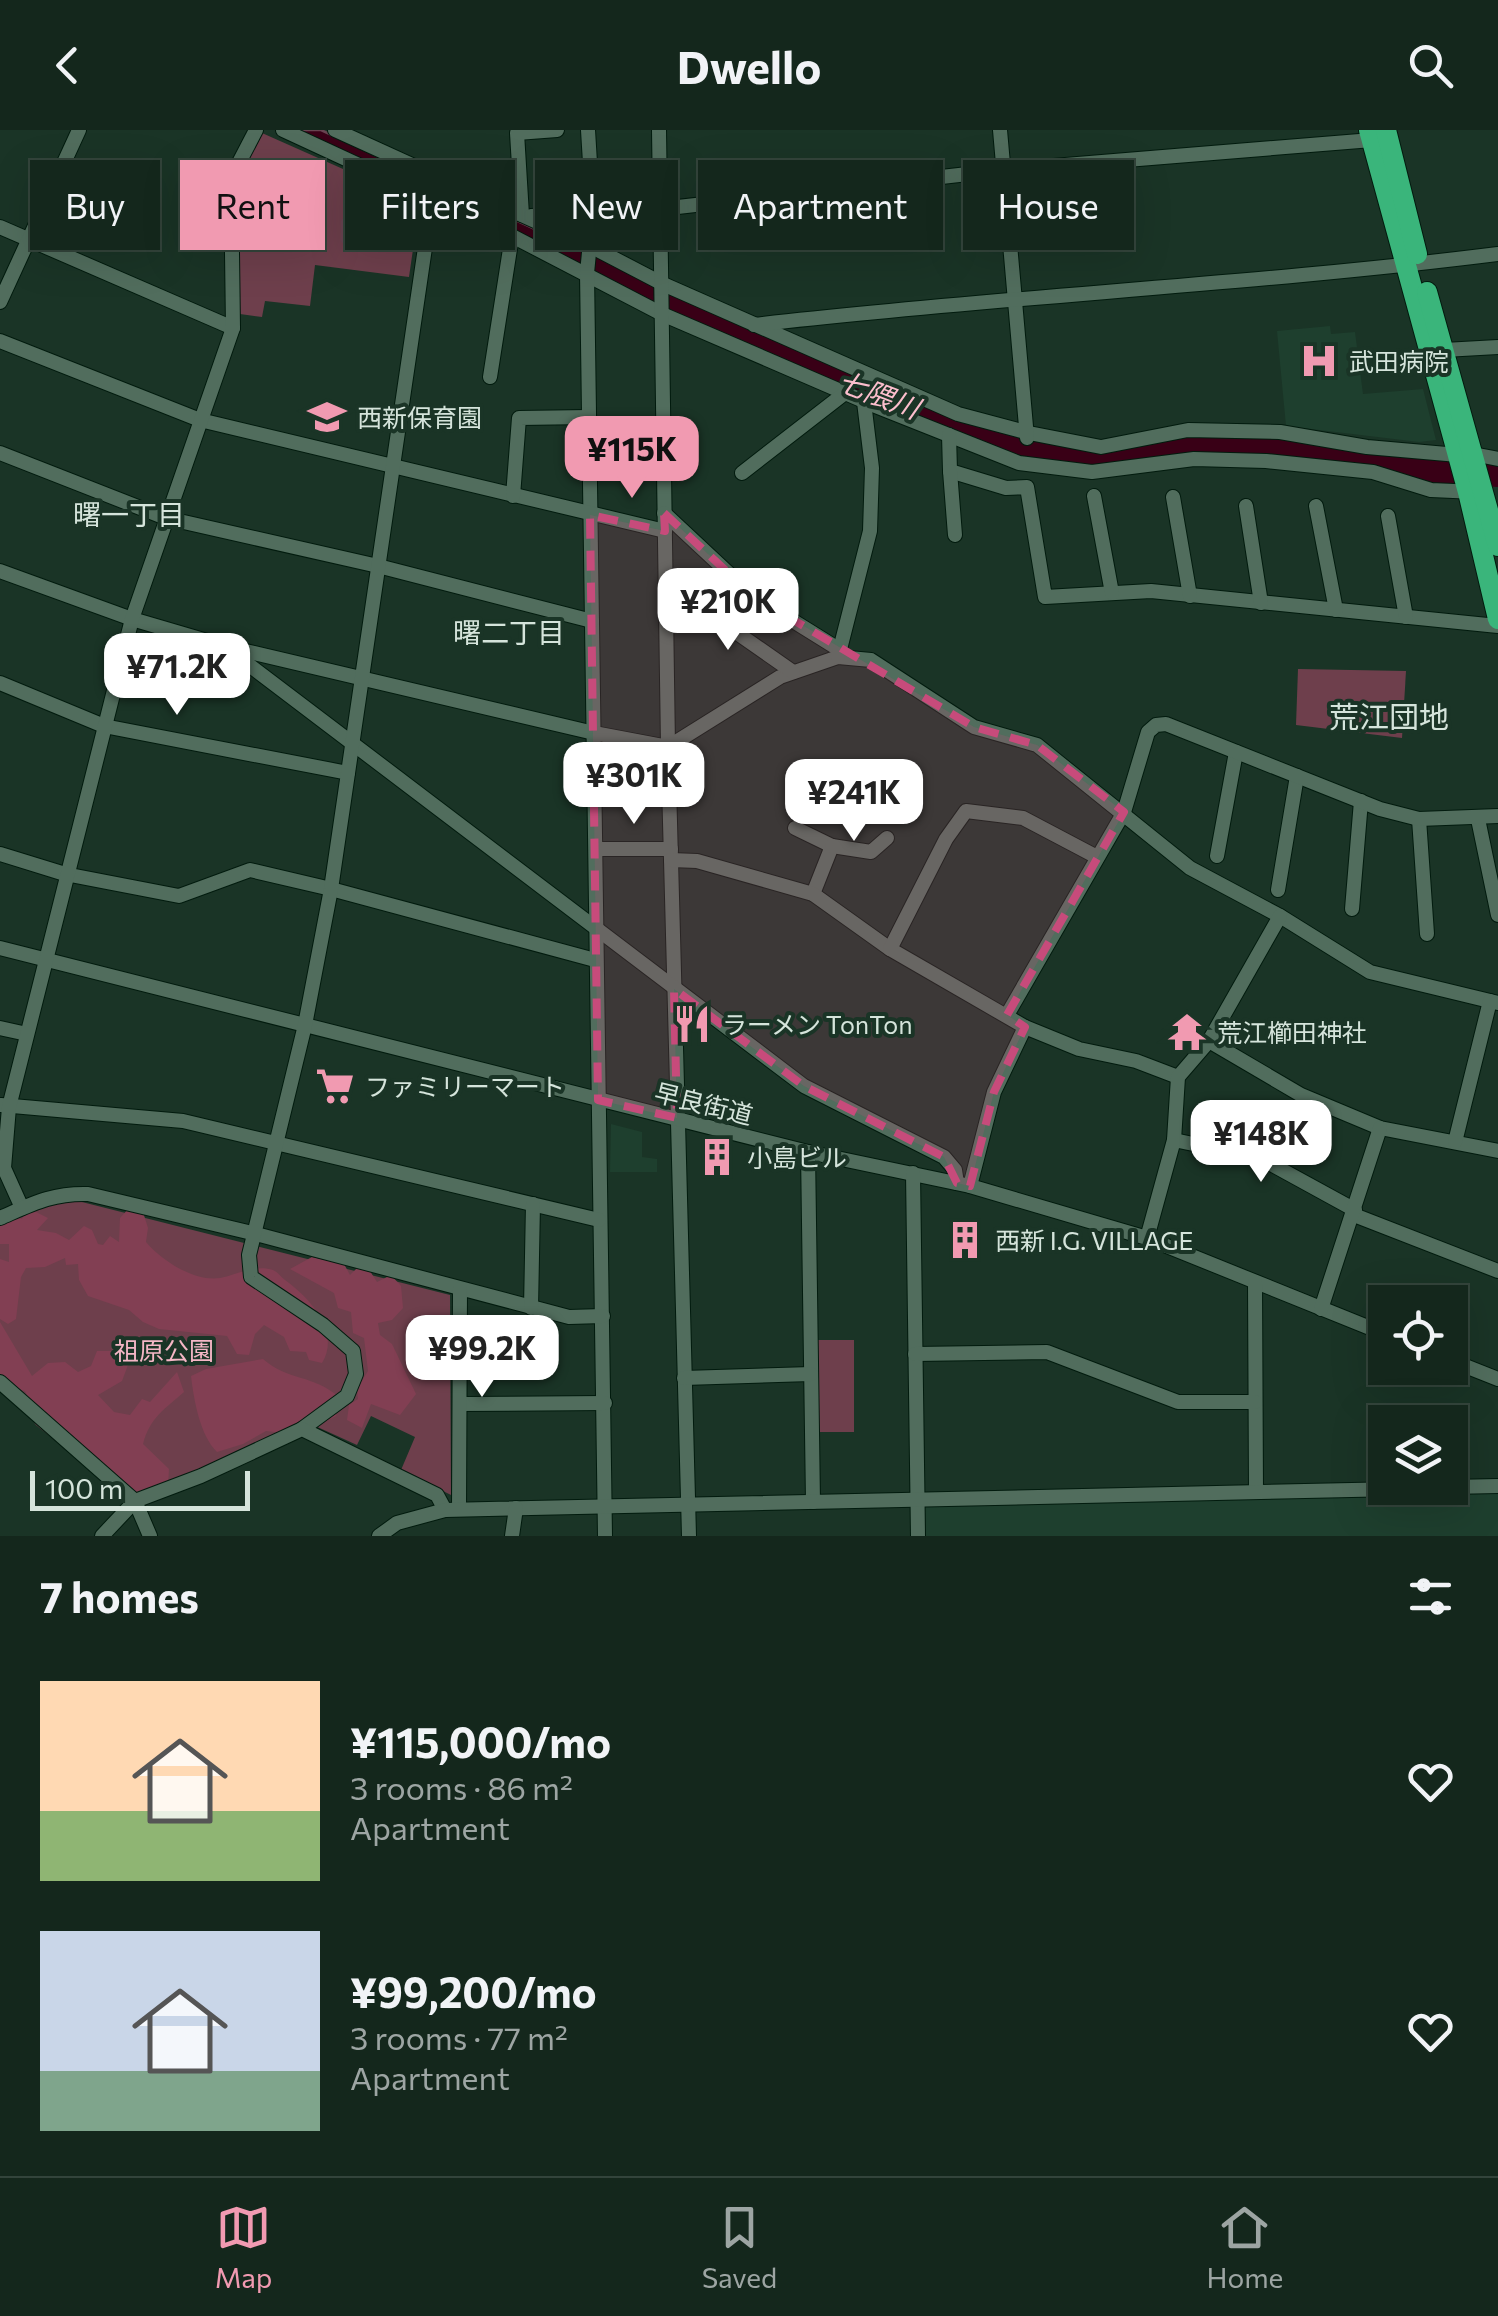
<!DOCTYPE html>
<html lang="en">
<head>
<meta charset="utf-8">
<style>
	:root { --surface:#14271c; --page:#1d2f25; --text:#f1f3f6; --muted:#9da5a3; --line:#33443b; --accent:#f19ab1 }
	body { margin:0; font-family:Commissioner,"Noto Sans JP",sans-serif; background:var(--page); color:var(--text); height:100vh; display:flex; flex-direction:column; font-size:38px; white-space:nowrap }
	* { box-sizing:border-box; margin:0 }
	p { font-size:32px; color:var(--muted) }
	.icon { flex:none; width:55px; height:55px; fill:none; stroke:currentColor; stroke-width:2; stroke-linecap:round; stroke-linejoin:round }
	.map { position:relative; height:1406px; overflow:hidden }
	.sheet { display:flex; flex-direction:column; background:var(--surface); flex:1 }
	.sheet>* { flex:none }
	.guide { position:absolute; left:30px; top:30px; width:1440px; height:90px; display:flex; gap:20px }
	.fabs { position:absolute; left:1368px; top:1155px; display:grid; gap:20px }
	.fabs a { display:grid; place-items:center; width:100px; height:100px; border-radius:0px; background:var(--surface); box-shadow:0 10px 40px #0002,0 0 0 2px var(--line); font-size:50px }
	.scale { position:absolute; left:30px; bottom:25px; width:220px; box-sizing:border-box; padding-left:10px; border:5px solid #d5e4db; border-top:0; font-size:28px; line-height:35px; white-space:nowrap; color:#d5e4db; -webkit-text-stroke:8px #1a3426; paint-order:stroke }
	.price { position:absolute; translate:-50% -85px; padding:0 22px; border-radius:20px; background:#fff; color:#222; font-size:32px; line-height:65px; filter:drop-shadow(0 2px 5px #0008) }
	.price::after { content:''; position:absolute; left:50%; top:60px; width:30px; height:22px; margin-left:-15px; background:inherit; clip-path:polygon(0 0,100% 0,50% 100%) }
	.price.selected { background:var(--accent); color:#111 }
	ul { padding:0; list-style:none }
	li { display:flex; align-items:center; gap:30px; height:250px; padding:0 40px }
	li span { display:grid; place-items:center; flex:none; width:280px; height:200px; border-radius:0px; color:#555 }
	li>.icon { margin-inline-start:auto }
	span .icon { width:120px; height:120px; fill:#fffc; stroke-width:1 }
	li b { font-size:42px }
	h2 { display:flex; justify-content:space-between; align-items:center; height:120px; padding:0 40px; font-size:42px }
	.pill { padding:0 35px; border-radius:0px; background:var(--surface); box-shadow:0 10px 40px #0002,0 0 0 2px var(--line); font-size:35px; line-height:90px }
	.pill.selected { background:var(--accent); color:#111 }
	header { display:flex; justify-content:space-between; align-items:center; height:130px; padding:0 40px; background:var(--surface); font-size:45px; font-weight:700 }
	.tab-bar { display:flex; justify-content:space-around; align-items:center; height:140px; border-top:2px solid var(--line); background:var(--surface); font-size:28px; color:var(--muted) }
	.tab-bar a { display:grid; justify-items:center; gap:5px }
	.tab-bar .selected { color:var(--accent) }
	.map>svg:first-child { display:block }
	.built { fill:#1e3f2e }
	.green { fill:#6e3f4c }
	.forest { fill:#823f53 }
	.water { fill:#390016; stroke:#684451; stroke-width:2.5 }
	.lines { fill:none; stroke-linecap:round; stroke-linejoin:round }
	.river { stroke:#390016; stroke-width:28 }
	.minor-casing { stroke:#021b0e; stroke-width:16 }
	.highway-casing { stroke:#021b0e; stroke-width:22 }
	.minor { stroke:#516d5d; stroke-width:14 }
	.highway { stroke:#3ab57b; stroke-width:20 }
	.marked { fill:#c74b7b; fill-opacity:0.2; stroke:#c74b7b; stroke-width:8; stroke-dasharray:20 12; stroke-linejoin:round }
	.labels { text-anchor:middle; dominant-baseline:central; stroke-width:8; stroke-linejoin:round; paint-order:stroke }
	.poi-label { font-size:25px; fill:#d5e4db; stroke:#1a3426; text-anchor:start }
	.street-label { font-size:25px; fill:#d5e4db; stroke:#1a3426 }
	.park-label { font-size:25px; fill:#f5b7c6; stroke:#1a3426 }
	.water-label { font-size:28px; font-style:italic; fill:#fcbecd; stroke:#1a3426 }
	.neighbourhood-label { font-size:28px; fill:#d5e4db; stroke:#1a3426 }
	.quarter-label { font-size:30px; fill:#d5e4db; stroke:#1a3426 }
</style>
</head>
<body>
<header><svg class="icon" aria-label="back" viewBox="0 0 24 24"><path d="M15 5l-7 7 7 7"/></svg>Dwello<svg class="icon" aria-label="search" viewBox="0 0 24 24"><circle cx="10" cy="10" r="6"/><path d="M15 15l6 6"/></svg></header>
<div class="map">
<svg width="1498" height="1406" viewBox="0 0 1498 1406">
	<rect width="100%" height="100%" fill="#1a3426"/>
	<g class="built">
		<path d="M 1330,196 L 1331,204 L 1355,202 L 1363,264 L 1423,259 L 1436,310 L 1419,312 L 1286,296 L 1277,201 Z"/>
		<path d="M 611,994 L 642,1002 L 642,1027 L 657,1029 L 657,1042 L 610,1042 Z"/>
		<path d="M 1498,1362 L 1498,1406 L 926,1406 L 925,1375 Z"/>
	</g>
	<g class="green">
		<path d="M 262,3 L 415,71 L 419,78 L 409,147 L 315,135 L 310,176 L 265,171 L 262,187 L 240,184 L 237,53 Z"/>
		<path d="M 1298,539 L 1406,541 L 1402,608 L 1296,595 Z"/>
		<path d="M 63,1071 L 78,1071 L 450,1165 L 451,1365 L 401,1340 L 415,1307 L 371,1286 L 357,1315 L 302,1290 L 205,1339 L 138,1364 L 0,1242 L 0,1095 L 44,1074 Z"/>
		<rect x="816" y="1210" width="38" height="92"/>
	</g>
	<g class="forest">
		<path d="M 28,1078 L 48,1088 L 37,1100 L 56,1103 L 69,1110 L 84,1096 L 92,1100 L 98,1114 L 103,1115 L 110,1106 L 119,1112 L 120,1088 L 129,1078 L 143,1082 L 148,1098 L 146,1112 C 162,1131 195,1152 220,1148 C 236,1145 255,1134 273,1140 C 278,1142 281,1147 285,1150 C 310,1168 341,1202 322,1233 L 309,1230 L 306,1222 L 290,1221 L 284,1207 L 264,1195 L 255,1204 L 249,1225 L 237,1224 L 227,1206 L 159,1199 L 143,1192 L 129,1180 L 88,1166 L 79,1150 L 78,1134 L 66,1135 L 65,1128 L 45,1137 L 26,1138 L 21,1147 L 16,1189 L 8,1194 L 0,1189 L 0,1129 L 9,1132 L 9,1114 L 0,1114 L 0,1092 L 14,1086 L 22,1089 Z"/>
		<path d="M 312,1127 L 344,1134 L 350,1145 L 358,1137 L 368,1138 L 377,1152 L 391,1145 L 401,1156 L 403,1178 L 392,1190 L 378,1193 L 380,1205 L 392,1214 L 416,1264 L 400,1285 L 371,1274 L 362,1298 L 347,1290 L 349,1275 L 358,1269 L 357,1259 L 368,1241 L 364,1208 L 353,1203 L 351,1182 L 338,1178 L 334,1163 L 290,1139 Z"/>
		<path d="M 0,1192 L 32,1246 L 48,1233 L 65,1232 L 78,1242 L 91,1236 L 97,1221 L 112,1221 L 128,1235 L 122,1251 L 98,1265 L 114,1282 L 130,1285 L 142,1269 L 150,1272 L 177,1242 L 184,1262 C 165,1279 150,1287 143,1314 L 169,1339 L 168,1356 L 126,1367 L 36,1295 L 29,1286 L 30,1271 L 25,1261 L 0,1254 Z"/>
		<path d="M 263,1229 C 288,1251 312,1244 339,1267 L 336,1286 L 301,1305 L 266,1301 L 243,1314 L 217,1322 C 200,1305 194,1271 191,1246 L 206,1239 Z"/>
	</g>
	<g class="water">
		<path d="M 292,0 L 321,0 L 580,120 L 576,131 Z"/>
		<path d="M 375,70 L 390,80 L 396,96 L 383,99 L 382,109 L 374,119 L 353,121 L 342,111 L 342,91 L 352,82 L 370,81 Z"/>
	</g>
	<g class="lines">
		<path class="river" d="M 560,118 L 813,238 L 1009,314 L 1104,329 L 1175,317 L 1255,312 L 1439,339 L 1498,343"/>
		<g class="minor-casing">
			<g id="minor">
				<path d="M 283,0 L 512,106 L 662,184 L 873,275 L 1019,333 L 1092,342 L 1194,329 L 1266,331 L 1373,342 L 1431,360 L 1476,362"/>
				<path d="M 335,0 L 592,117 L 663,154 L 958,284 L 1029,303 L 1101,317 L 1188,300 L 1280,302 L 1367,317 L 1458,325"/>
				<path d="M 588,0 L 593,82 L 587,143 L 605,1406"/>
				<path d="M 659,0 L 668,617 L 689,1406"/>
				<path d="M 1000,0 L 1027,308"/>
				<path d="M 522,85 L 517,3 L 557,0"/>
				<path d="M 531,86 L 660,79 L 1003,40 L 1372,10"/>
				<path d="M 0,97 L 233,198"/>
				<path d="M 0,172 L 79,0"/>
				<path d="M 754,195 C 1002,166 1251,155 1498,124"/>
				<path d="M 0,211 L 200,290 L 665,401"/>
				<path d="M 1444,220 L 1498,217"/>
				<path d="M 490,247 L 512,106"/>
				<path d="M 949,305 L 950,341 L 1006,358 L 1027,357 L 1045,467 L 1151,461 L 1498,496"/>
				<path d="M 0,323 L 166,388 L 378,436 L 592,491"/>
				<path d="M 1473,324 L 1498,329"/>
				<path d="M 950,341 L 955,405"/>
				<path d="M 742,343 L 845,263"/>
				<path d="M 513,366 L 519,288 L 589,287"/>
				<path d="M 1094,366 L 1112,463"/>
				<path d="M 1173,367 L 1190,466"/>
				<path d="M 1246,376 L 1261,473"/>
				<path d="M 1316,376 L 1336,480"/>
				<path d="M 664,383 L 753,466 L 840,520"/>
				<path d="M 1388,386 L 1406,487"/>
				<path d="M 0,441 L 132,489 L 224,516 L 594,603 L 668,617 L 780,547 L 838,527 L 871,530 L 974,597 L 1037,615 L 1190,738 L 1280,786 L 1370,842 L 1498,873"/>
				<path d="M 667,476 L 687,468 L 793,542"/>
				<path d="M 228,519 L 804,956 L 944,1027 L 955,1040 L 957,1053"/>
				<path d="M 838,527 L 870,401 L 872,338 L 864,272"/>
				<path d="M 0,553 L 104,596 L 348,643"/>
				<path d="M 1419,689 L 1427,804"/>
				<path d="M 1478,689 L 1498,785"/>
				<path d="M 795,698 L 832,716 L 813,764"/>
				<path d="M 832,716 L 871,722 L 887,708"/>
				<path d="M 596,719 L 671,719"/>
				<path d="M 0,724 L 65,744 L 179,766 L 250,740 L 331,759 L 595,830"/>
				<path d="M 1217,726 L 1236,622"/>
				<path d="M 671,730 L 697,731 L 813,764 L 890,819"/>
				<path d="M 1278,760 L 1297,646"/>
				<path d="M 1352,779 L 1361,671"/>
				<path d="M 1280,786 L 1209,911 L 1301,965 L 1380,998 L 1498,1021"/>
				<path d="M 0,818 L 808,1022 L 970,1056 L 1147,1108 L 1385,1204"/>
				<path d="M 1007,885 L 1124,682 L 1148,602 L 1156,595 L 1166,594 L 1380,679 L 1419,689 L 1498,686"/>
				<path d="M 1025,897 L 1079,919 L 1136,931 L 1178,947"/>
				<path d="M 0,898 L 27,904"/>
				<path d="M 1,975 L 183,991 L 599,1090"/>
				<path d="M 1174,1010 L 1260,1028 L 1355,1080"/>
				<path d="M 1455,1012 L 1490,871"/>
				<path d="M 808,1022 L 813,1372"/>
				<path d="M 913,1043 L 918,1406"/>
				<path d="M 970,1056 L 994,962 L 1025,897 L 890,819 L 946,709 L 966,681 L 1023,688 L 1097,727"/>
				<path d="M 22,1078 L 4,1038 L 9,977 L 132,489 L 233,198 L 231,48 L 256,0"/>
				<path d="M 1354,1085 L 1498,1141"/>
				<path d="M 0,1088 C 32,1074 52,1063 88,1064 L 256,1104 L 569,1187 L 603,1186"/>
				<path d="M 1147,1108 L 1174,1010 L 1178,947 L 1209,911"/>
				<path d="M 1255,1152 L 1256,1362"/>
				<path d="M 531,1178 L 533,1074"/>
				<path d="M 1321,1179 L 1380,998"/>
				<path d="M 915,1224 L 1047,1222 L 1178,1272 L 1255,1272"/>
				<path d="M 1450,1230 L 1498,1249"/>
				<path d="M 684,1248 L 811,1244"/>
				<path d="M 0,1252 L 135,1371 L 150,1406"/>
				<path d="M 460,1274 L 605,1273"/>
				<path d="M 302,1299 L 347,1266 L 356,1244 L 353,1221 L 323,1195 L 251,1147 L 249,1125 L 305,895 L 331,759 L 432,70"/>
				<path d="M 1450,1357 L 1498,1356"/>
				<path d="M 459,1379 L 460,1159"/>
				<path d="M 102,1406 L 135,1371 L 201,1346 L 302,1299 L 437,1365 L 445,1380"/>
				<path d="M 379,1406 L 397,1393 L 445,1380 L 1445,1358"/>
				<path d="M 512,1406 L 516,1378"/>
			</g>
		</g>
		<g class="highway-casing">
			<g id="highway">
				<path d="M 1369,0 L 1468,362 L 1498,489"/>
				<path d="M 1386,0 L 1417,124"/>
				<path d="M 1427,162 L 1498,416"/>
			</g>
		</g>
		<use href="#minor" class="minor"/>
		<use href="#highway" class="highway"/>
	</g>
	<path class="marked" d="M 664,383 L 753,466 L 974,597 L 1037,615 L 1124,682 L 1007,885 L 1025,897 L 994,962 L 970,1056 L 957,1053 L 944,1027 L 804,956 L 674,859 L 677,988 L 598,970 L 590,385 L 665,401 Z"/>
	<defs>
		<g id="hospital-bare" transform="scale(3)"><path d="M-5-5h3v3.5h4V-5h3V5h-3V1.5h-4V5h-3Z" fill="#f19ab1" stroke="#1a3426" stroke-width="2.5" paint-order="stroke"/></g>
		<g id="school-bare" transform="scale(3)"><path d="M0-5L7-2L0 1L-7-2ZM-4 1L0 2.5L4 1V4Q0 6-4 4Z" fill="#f19ab1" stroke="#1a3426" stroke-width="2.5" paint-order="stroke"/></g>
		<g id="restaurant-bare" transform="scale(3)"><path d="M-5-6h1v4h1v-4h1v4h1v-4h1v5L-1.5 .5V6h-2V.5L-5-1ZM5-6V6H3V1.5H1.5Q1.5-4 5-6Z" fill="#f19ab1" stroke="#1a3426" stroke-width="2.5" paint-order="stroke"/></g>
		<g id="temple-bare" transform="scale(3)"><path d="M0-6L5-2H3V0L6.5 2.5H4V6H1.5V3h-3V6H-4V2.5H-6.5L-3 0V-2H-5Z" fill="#f19ab1" stroke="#1a3426" stroke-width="2.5" paint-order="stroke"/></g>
		<g id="supermarket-bare" transform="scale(3)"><path d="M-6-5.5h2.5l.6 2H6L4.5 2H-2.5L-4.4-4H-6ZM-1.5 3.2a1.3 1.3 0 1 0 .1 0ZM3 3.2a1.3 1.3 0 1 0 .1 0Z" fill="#f19ab1" stroke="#1a3426" stroke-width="2.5" paint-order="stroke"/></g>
		<g id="building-bare" transform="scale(3)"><path d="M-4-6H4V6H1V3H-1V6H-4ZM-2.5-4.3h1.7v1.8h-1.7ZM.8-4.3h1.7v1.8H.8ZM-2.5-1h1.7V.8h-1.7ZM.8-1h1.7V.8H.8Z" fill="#f19ab1" stroke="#1a3426" stroke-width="2.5" paint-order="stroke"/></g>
	</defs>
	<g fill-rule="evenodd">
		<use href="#hospital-bare" x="1319" y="231"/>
		<use href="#school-bare" x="327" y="287"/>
		<use href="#restaurant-bare" x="692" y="894"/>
		<use href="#temple-bare" x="1187" y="902"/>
		<use href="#supermarket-bare" x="335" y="956"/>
		<use href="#building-bare" x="717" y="1027"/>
		<use href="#building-bare" x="965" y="1110"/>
	</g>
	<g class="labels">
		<g class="poi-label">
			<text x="1349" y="231">武田病院</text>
			<text x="357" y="287">西新保育園</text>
			<text x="722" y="894">ラーメン TonTon</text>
			<text x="1217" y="902">荒江櫛田神社</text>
			<text x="365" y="956">ファミリーマート</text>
			<text x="747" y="1027">小島ビル</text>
			<text x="995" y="1110">西新 I.G. VILLAGE</text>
		</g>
		<g class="street-label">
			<text transform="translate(704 973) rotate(14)">早良街道</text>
		</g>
		<g class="park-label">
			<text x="164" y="1220">祖原公園</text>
		</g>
		<g class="water-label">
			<text transform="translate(879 264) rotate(21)">七隈川</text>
		</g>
		<g class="neighbourhood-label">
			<text x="129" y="384">曙一丁目</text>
			<text x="509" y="502">曙二丁目</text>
		</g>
		<g class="quarter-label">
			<text x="1389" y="585">荒江団地</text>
		</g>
	</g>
</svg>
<div class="fabs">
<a><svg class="icon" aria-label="locate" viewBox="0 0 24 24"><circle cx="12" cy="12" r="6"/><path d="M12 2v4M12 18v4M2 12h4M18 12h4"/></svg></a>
<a><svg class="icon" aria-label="layers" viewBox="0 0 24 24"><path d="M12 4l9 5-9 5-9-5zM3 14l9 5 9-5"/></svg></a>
</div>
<div class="scale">100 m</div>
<b class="price selected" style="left:632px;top:371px">¥115K</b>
<b class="price" style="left:728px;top:523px">¥210K</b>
<b class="price" style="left:177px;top:588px">¥71.2K</b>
<b class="price" style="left:634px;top:697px">¥301K</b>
<b class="price" style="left:854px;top:714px">¥241K</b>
<b class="price" style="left:1261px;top:1055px">¥148K</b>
<b class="price" style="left:482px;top:1270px">¥99.2K</b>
<div class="guide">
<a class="pill">Buy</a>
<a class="pill selected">Rent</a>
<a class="pill">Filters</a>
<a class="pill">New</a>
<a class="pill">Apartment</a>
<a class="pill">House</a>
</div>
</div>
<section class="sheet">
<h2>7 homes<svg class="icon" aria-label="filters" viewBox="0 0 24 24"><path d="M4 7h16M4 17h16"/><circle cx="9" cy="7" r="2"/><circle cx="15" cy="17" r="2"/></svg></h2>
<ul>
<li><span style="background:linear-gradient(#ffd9b3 65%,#8fb573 0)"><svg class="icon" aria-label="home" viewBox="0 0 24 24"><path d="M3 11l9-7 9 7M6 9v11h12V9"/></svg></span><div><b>¥115,000/mo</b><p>3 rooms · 86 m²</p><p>Apartment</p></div><svg class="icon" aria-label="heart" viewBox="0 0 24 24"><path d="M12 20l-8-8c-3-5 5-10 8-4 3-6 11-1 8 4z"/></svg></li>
<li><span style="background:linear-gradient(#c9d6e8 70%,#7fa58c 0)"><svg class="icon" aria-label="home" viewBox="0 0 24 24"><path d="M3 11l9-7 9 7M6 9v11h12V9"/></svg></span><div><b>¥99,200/mo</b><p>3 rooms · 77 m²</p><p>Apartment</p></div><svg class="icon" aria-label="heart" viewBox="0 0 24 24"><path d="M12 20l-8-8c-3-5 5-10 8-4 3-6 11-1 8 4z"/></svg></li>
</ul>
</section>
<nav class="tab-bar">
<a class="selected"><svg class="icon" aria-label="map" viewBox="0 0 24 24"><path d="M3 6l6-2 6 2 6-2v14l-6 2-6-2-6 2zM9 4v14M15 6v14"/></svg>Map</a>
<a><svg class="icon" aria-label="saved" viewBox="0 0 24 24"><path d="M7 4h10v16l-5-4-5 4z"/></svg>Saved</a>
<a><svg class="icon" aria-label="home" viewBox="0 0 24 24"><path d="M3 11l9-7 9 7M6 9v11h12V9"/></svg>Home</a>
</nav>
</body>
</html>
